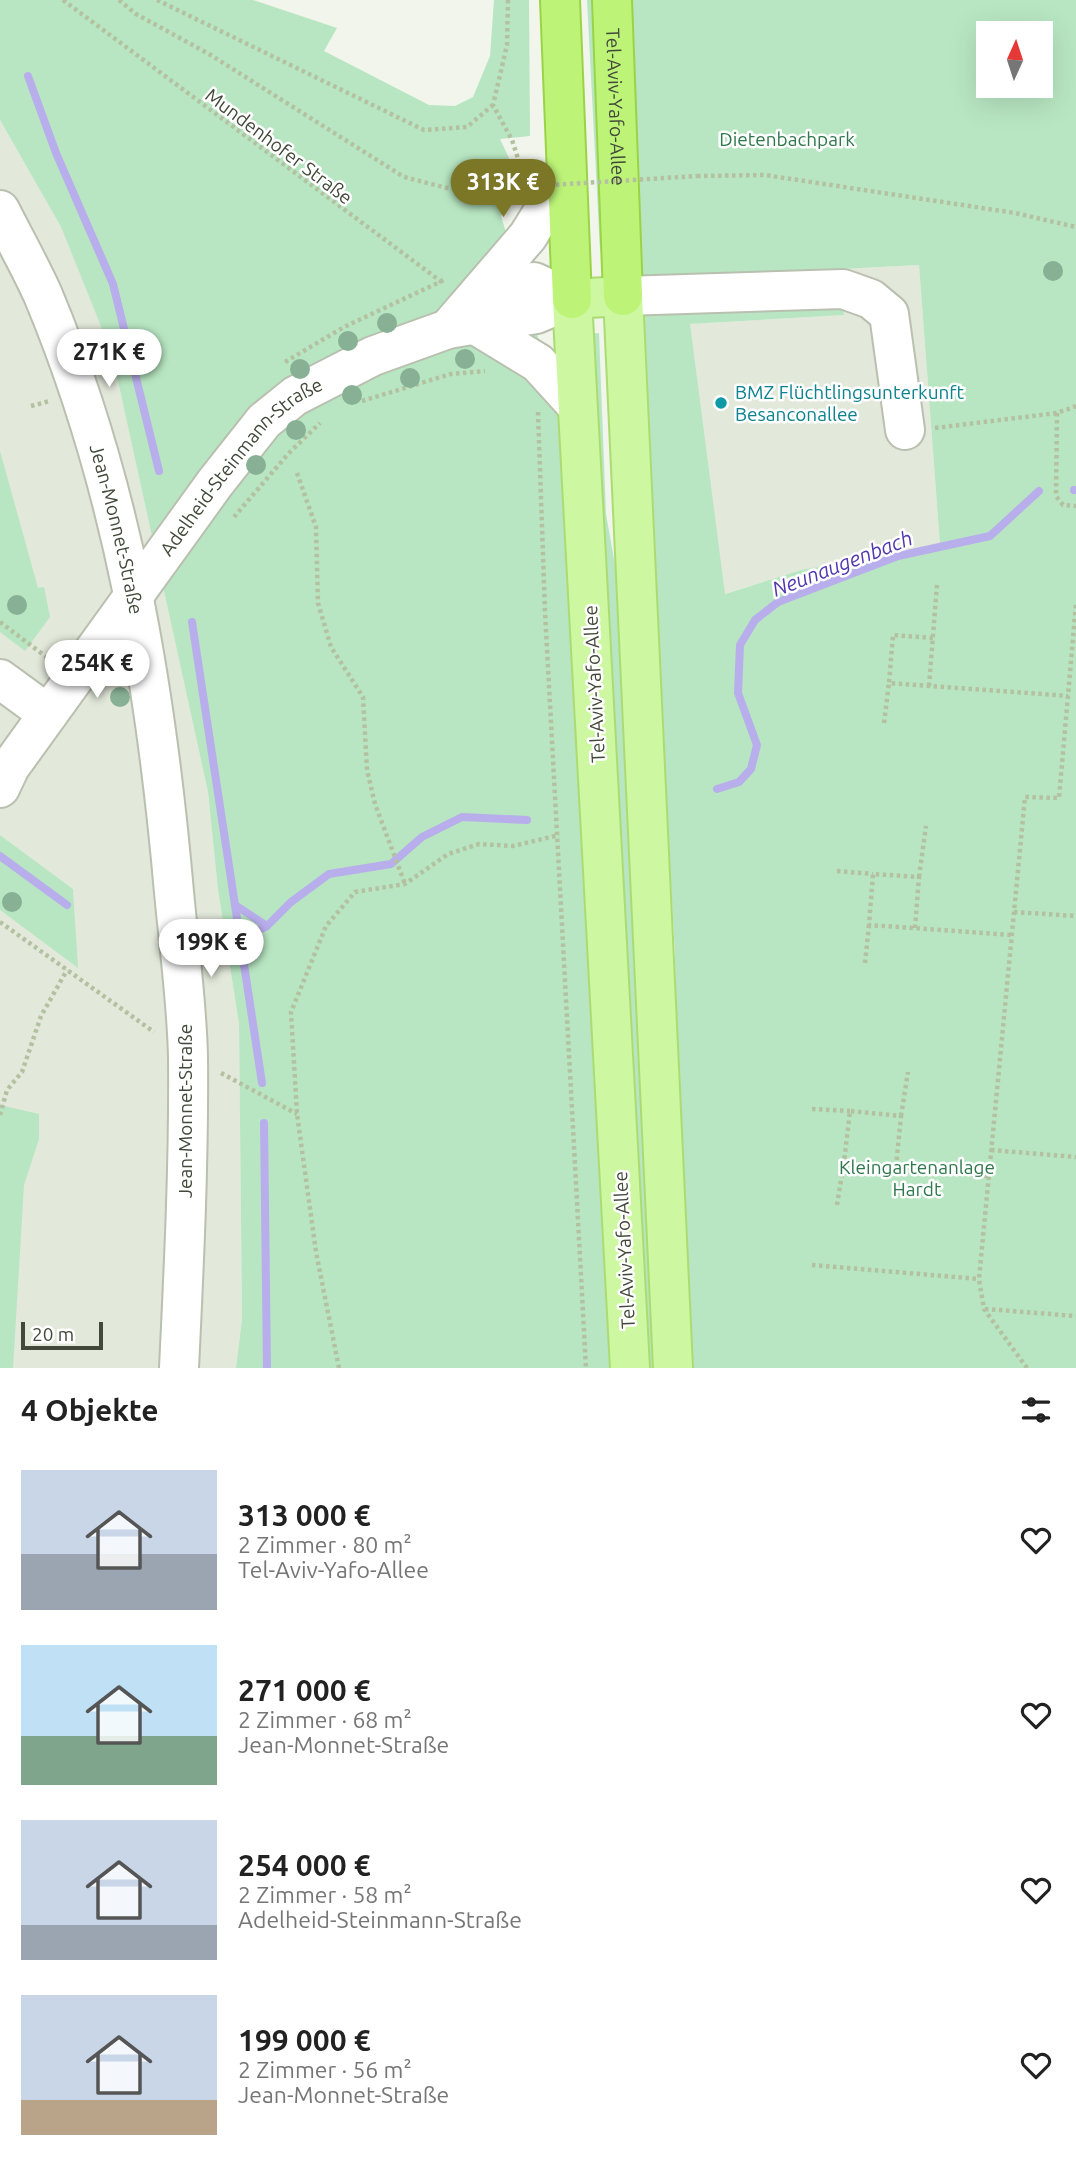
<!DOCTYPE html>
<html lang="de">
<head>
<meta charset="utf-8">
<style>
	:root { --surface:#fff; --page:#f2f2f2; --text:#222; --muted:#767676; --accent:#7c7627 }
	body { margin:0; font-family:Ubuntu,sans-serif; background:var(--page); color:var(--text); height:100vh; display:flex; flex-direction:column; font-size:26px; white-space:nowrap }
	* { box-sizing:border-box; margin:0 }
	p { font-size:23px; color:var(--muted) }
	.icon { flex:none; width:38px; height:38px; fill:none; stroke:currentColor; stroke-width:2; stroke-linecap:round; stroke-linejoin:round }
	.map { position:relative; height:1368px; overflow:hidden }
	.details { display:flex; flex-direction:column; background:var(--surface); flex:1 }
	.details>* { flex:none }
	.needle { width:46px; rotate:3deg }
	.fabs { position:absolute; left:976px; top:21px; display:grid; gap:14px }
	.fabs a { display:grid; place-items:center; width:77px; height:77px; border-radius:0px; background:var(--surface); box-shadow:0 7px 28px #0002; font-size:35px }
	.scale { position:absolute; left:21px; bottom:18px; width:82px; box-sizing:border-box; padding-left:7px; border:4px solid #43493a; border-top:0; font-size:19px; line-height:24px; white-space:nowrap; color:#43493a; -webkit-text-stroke:5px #fff; paint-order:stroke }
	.price { position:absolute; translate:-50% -60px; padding:0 16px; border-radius:24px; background:#fff; color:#222; font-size:23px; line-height:46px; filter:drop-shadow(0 2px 4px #0008) }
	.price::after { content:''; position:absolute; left:50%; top:42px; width:21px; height:16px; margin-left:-10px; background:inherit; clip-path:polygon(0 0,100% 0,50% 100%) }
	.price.selected { background:var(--accent); color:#fff }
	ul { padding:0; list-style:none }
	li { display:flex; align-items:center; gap:21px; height:175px; padding:0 21px }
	li span { display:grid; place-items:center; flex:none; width:196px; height:140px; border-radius:0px; color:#555 }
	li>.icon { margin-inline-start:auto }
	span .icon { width:84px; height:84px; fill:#fffc; stroke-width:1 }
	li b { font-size:30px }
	h2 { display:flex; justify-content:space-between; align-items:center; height:84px; padding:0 21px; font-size:30px }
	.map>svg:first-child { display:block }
	.residential { fill:#e2e8da }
	.green { fill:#b8e6c2; fill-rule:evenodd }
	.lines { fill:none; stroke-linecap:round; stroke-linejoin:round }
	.stream { stroke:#b9aeec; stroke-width:8 }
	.minor-casing { stroke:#b9c0af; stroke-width:42 }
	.major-casing { stroke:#aadc72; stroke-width:42 }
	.highway-casing { stroke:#9bd347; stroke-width:42 }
	.path { stroke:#b3c1a1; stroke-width:4.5; stroke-dasharray:3.5 3.5; stroke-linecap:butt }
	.minor { stroke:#fff; stroke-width:38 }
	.major { stroke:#cef7a2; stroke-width:38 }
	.highway { stroke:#bdf478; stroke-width:38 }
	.path-bridge { stroke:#b3c1a1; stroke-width:4.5; stroke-dasharray:3.5 3.5; stroke-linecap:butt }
	.tree { fill:#87b094 }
	.culture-dot { fill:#0f9aa8; stroke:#fff; stroke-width:2.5 }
	.labels { text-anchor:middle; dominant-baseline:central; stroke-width:5; stroke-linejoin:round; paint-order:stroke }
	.street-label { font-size:19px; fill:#43493a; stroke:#fff }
	.park-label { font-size:19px; fill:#30784c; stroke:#fff }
	.culture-label { font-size:19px; fill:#0d838f; stroke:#fff; text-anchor:start }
	.water-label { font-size:21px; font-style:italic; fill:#5039af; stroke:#fff }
</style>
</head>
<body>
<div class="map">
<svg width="1076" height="1368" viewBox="0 0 1076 1368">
	<rect width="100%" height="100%" fill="#f1f5ec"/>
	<g class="residential">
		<path d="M 0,120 L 61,227 L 112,354 L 208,792 L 218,890 L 239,1024 L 242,1319 L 236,1368 L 0,1368 L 0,910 L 77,967 L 73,889 L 0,835 Z"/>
		<path d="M 919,265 L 940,545 L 801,570 L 724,594 L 689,324 L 844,315 L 842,269 Z"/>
	</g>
	<g class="green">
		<path d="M 0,0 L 253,0 L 337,28 L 324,51 L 429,105 L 455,106 L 473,97 L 490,56 L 494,0 L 529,0 L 530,136 L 500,139 C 515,171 524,185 501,216 L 564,422 L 610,1368 L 236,1368 L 242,1319 L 239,1024 L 218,890 L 208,792 L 112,354 L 61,227 L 0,120 Z"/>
		<path d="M 587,0 L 597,0 L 604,257 L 600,250 Z"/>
		<path d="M 626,0 L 1076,0 L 1076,1368 L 693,1368 L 676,1044 L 675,953 L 656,626 ZM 989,33 L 1041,33 L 1041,86 L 989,86 ZM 919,265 L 940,545 L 801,570 L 725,594 L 690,324 L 844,315 L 842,269 Z"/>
		<path d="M 599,333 L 606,514 L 622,604 L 657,1368 L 641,1368 L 590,334 Z"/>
		<path d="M 0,451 L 38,588 L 44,587 L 50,617 L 25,651 L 0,632 Z"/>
		<path d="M 0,835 L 73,889 L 78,968 L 0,910 Z"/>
		<path d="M 0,1105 L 39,1114 L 39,1139 L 24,1185 L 13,1368 L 0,1368 Z"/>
	</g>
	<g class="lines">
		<g class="stream">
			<path d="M 28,76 L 56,153 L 113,284 L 159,471"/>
			<path d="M 1074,490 L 1076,490"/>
			<path d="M 192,622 L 262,1083"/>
			<path d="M 717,789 L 739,782 L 751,769 L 757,745 L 738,693 L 740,645 L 755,620 L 778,602 L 898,556 L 990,536 L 1039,491"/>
			<path d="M 0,856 L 67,905"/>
			<path d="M 235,905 L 267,926"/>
			<path d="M 252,934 L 267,926 L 291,902 L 329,874 L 391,864 L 422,837 L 462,817 L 527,820"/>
			<path d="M 264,1123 L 267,1368"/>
		</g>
		<g class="minor-casing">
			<g id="minor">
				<path id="s1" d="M 0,210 C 14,238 30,266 43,295 C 123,486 156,687 174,892 C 179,947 187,1003 188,1058 C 189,1162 184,1265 179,1368"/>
				<path d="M 482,291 L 534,282 L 572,299"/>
				<path d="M 623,296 L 843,289 L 871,299 L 889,314 L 905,430"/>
				<path d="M 474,324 L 538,363 L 577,406"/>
				<path d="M 448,329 L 528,236 L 565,176"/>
				<path d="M 0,679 L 48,714"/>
				<path id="s2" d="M 0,788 L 10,767 L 215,483 L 264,421 L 295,396 L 373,356 L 448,329 L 536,314 L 572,299"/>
			</g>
		</g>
		<g class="major-casing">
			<path id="major" d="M 630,1368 L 572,299 L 623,296 L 673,1368"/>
		</g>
		<g class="highway-casing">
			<g id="highway">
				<path d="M 560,0 L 572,299"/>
				<path id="s3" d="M 612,0 L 623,296"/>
			</g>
		</g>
		<g class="path">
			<path d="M 63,0 L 443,283"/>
			<path d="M 119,0 L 136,14 L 209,54 L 404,177 L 447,188 L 486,189"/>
			<path d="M 157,0 L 424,130 L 467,127 L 493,105"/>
			<path d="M 508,0 L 507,45 L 493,105 L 512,140 L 524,177"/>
			<path d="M 697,176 L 765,175 L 1015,213 L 1076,227"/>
			<path d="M 285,362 L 344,327 L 444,280"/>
			<path d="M 362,401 L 451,374 L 485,371"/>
			<path d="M 31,406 L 50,401"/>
			<path d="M 538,412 L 545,612 L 586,1368"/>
			<path d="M 1057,413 L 1056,496 L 1063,505 L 1076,506"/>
			<path d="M 935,428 L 1057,413 L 1076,406"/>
			<path d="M 297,473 L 316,527 L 318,603 L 331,647 L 363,697 L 367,770 L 375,804 L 405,884"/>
			<path d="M 234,517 L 288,454 L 320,423"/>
			<path d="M 0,622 L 49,659"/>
			<path d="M 933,638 L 893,635 L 889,683 L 1068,696"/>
			<path d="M 929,686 L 937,585"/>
			<path d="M 884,723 L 889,683"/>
			<path d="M 837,871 L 873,874"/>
			<path d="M 919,877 L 926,826"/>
			<path d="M 1014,912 L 1076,916"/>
			<path d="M 0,922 L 154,1032"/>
			<path d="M 915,928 L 919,877 L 873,874 L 869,925 L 1012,935"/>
			<path d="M 865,963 L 869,925"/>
			<path d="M 221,1073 L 297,1114"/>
			<path d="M 812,1109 L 850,1111"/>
			<path d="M 0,1115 L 7,1090 L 22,1072 L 41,1016 L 67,970"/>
			<path d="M 901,1116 L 908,1072"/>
			<path d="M 991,1150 L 1076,1157"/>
			<path d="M 896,1167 L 901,1116 L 850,1111 L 844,1162 L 989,1176"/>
			<path d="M 837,1205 L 844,1162"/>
			<path d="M 812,1265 L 979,1279"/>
			<path d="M 985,1309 L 1076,1316"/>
			<path d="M 339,1368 L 316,1252 L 297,1114 L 291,1012 L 326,926 L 355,892 L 405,884 L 448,854 L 479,844 L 513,846 L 559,835"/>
			<path d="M 1027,1368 L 984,1309 L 979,1279 L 1025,797 L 1059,798 L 1076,604"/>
		</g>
		<use href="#minor" class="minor"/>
		<use href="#major" class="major"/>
		<use href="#highway" class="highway"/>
		<path class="path-bridge" d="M 486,189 L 697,176"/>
	</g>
	<g class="tree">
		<circle cx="1053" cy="271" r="10"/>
		<circle cx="387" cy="323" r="10"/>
		<circle cx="348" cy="341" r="10"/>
		<circle cx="465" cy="359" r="10"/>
		<circle cx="300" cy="369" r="10"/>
		<circle cx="410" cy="378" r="10"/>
		<circle cx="352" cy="395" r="10"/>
		<circle cx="296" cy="430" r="10"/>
		<circle cx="256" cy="465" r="10"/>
		<circle cx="17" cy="605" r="10"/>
		<circle cx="120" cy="697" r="10"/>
		<circle cx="12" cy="902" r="10"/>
	</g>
	<circle class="culture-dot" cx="721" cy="403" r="7"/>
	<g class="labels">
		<g class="street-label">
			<text stroke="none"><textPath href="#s3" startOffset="107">Tel-Aviv-Yafo-Allee</textPath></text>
			<text transform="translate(279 146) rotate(37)">Mundenhofer Straße</text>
			<text stroke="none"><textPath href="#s2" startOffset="404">Adelheid-Steinmann-Straße</textPath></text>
			<text stroke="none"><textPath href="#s1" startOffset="341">Jean-Monnet-Straße</textPath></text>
			<text transform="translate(594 684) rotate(-93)">Tel-Aviv-Yafo-Allee</text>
			<text transform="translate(185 1111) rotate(-90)">Jean-Monnet-Straße</text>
			<text transform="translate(624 1250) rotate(-93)">Tel-Aviv-Yafo-Allee</text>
		</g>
		<g class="park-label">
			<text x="787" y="139">Dietenbachpark</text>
			<text x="917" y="1167">Kleingartenanlage<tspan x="917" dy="22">Hardt</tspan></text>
		</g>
		<g class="culture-label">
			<text x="735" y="392">BMZ Flüchtlingsunterkunft<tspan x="735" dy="22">Besanconallee</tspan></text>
		</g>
		<g class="water-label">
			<text transform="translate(842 563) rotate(-21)">Neunaugenbach</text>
		</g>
	</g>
</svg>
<div class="fabs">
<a><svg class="needle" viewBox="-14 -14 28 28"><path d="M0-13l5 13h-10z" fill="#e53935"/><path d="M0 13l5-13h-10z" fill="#767676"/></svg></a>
</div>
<div class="scale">20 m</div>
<b class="price selected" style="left:503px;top:219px">313K €</b>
<b class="price" style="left:109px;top:389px">271K €</b>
<b class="price" style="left:97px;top:700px">254K €</b>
<b class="price" style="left:211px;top:979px">199K €</b>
</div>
<section class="details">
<h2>4 Objekte<svg class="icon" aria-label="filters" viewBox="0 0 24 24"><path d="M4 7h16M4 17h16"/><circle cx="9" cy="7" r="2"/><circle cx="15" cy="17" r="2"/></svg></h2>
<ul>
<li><span style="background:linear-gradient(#c9d6e8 60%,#9aa5b1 0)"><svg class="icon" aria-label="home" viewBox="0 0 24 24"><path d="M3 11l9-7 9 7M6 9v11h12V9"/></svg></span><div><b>313 000 €</b><p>2 Zimmer · 80 m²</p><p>Tel-Aviv-Yafo-Allee</p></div><svg class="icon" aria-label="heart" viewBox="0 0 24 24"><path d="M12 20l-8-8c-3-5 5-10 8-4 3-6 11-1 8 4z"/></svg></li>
<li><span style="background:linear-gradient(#bfe0f5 65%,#7fa58c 0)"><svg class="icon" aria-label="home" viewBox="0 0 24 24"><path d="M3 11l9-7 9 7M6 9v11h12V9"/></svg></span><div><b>271 000 €</b><p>2 Zimmer · 68 m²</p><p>Jean-Monnet-Straße</p></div><svg class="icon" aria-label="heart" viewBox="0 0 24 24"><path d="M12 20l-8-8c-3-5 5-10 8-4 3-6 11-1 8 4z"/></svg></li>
<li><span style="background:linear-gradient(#c9d6e8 75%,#9aa5b1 0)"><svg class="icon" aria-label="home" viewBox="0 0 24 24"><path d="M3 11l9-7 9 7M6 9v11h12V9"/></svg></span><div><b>254 000 €</b><p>2 Zimmer · 58 m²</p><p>Adelheid-Steinmann-Straße</p></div><svg class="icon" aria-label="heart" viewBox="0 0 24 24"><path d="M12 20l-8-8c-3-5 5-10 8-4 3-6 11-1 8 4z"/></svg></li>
<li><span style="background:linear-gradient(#c9d6e8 75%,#b9a48a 0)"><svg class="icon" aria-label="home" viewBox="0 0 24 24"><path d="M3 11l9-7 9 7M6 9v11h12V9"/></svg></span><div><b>199 000 €</b><p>2 Zimmer · 56 m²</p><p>Jean-Monnet-Straße</p></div><svg class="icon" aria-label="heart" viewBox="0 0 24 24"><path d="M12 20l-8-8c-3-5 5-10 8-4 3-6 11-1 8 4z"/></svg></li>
</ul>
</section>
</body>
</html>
